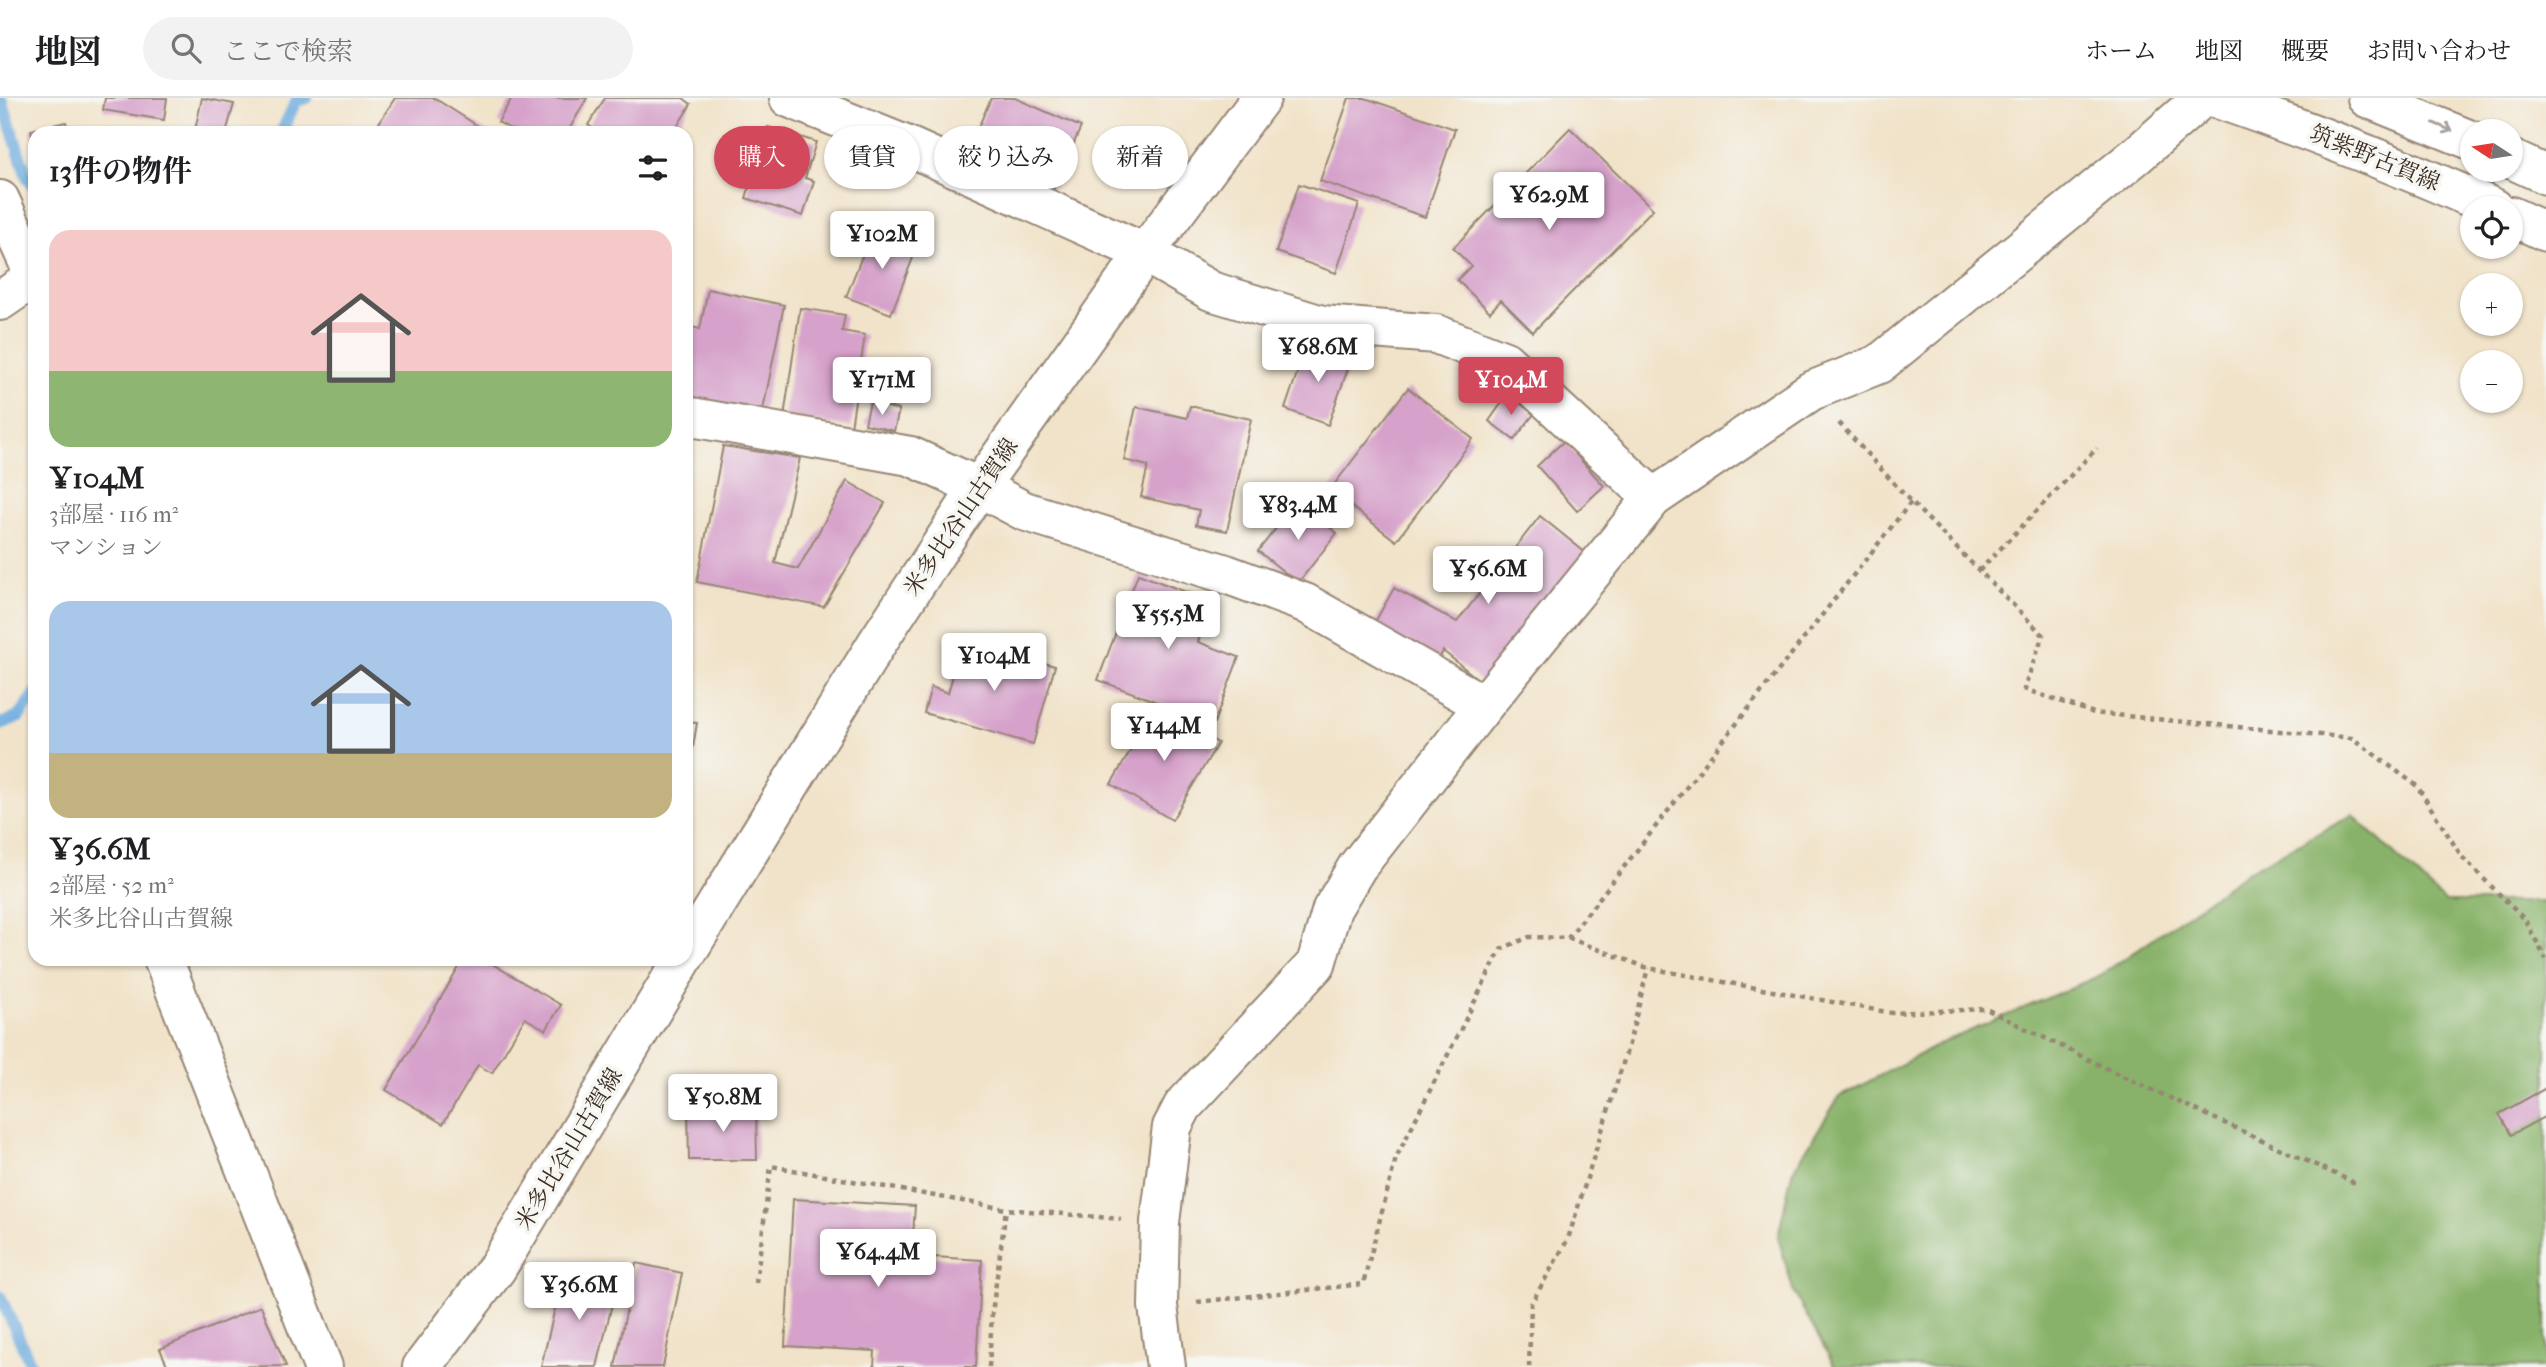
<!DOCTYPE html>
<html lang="ja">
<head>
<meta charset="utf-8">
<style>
	:root { --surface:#fff; --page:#f2f2f2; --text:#202124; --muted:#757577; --line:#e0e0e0; --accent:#d1495b }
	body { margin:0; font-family:"IM FELL French Canon","Noto Serif JP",serif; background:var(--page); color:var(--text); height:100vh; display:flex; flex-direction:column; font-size:26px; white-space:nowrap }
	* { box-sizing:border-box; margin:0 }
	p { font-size:23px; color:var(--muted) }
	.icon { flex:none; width:38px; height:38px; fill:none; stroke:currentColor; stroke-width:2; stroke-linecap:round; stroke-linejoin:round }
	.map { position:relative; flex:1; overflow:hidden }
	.panel { position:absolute; left:28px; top:28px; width:665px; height:840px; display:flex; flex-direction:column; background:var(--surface); border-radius:21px; box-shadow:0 2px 5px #0004 }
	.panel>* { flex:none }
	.guide { position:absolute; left:714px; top:28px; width:665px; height:63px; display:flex; gap:14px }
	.needle { width:46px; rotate:282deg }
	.fabs { position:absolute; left:2460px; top:21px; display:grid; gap:14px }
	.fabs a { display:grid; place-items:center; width:63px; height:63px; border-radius:50%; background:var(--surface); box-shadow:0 2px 5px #0004; font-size:35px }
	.price { position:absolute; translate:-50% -60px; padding:0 16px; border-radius:7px; background:#fff; color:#222; font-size:23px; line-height:46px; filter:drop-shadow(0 2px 4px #0008) }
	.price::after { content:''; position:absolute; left:50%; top:42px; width:21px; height:16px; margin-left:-10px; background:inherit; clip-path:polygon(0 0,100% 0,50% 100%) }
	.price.active { background:var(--accent); color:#fff }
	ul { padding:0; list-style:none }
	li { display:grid; align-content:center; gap:14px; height:371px; padding:0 21px }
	li span { display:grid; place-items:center; height:217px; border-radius:21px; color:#555 }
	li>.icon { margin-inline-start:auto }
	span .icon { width:126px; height:126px; fill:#fffc; stroke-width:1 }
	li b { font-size:30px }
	h2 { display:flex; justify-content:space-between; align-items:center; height:84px; padding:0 21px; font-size:30px }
	.pill { padding:0 24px; border-radius:32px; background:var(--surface); box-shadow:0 2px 5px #0004; font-size:24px; line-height:63px }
	.pill.active { background:var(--accent); color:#fff }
	header { display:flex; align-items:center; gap:42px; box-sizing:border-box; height:98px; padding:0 35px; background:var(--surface); border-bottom:2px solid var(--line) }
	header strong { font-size:33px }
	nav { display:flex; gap:38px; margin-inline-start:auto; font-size:24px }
	.search { width:490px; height:63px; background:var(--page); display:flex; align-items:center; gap:18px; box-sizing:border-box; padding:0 24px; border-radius:38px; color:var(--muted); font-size:26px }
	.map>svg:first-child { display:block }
	.forest { fill:#88b269; stroke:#626e44; stroke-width:2 }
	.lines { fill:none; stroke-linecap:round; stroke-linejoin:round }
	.stream { stroke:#6aabde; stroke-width:12 }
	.building { fill:#d6a1ca }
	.street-casing { stroke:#968674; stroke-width:42 }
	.secondary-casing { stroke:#968674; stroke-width:42 }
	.primary-casing { stroke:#968674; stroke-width:42 }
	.path { stroke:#968674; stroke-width:4.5; stroke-dasharray:5 5; stroke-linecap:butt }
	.street { stroke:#fff; stroke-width:38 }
	.secondary { stroke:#fff; stroke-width:38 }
	.primary { stroke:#fff; stroke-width:38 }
	.oneway { stroke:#a79f9a }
	.labels { text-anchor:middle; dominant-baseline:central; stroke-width:7; stroke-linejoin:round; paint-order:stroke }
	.street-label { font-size:23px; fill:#3b2a1e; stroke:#f6f6f2 }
</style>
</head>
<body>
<header>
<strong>地図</strong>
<div class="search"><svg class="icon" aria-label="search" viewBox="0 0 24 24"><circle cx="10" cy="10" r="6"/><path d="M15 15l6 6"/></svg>ここで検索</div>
<nav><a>ホーム</a><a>地図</a><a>概要</a><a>お問い合わせ</a></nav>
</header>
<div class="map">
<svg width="2546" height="1269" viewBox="0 0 2546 1269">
	<rect width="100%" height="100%" fill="#f6f6f2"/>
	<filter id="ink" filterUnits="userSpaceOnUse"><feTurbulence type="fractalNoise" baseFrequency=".0143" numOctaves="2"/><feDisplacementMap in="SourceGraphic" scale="14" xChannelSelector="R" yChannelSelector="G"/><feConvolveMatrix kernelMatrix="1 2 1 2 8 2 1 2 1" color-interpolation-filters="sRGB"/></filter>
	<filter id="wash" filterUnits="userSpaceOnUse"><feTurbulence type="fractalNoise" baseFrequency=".00686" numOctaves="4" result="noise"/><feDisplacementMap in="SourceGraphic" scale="28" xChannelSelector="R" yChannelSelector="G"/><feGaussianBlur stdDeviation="1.57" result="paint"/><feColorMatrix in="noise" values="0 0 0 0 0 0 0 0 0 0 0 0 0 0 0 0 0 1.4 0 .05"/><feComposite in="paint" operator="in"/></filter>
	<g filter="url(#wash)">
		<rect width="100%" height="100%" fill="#f1e3c9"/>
		<path class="forest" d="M 2353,717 L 2445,804 L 2546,804 L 2546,1269 L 1835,1269 L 1794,1195 L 1778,1139 L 1792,1074 L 1839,999 L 1944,944 L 2101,877 L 2253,770 Z"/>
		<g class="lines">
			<g class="stream">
				<path d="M 2,2 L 27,79 L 35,90"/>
				<path d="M 281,35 L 296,3 L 307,0"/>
				<path d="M 0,626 L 19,619 L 35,595"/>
				<path d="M 0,1198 L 32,1269"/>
			</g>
		</g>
		<g id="blocks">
			<g class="building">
				<path d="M 105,0 L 167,0 L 164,22 L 103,12 Z"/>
				<path d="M 202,0 L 234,6 L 226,35 L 195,32 Z"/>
				<path d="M 395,0 L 434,0 L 489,35 L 395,35 L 379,25 Z"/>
				<path d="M 512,0 L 587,0 L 567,35 L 518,35 L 498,24 Z"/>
				<path d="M 605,0 L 683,0 L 691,6 L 673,35 L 600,35 L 588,27 Z"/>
				<path d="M 991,0 L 1015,0 L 1081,29 L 1054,90 L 968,53 Z"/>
				<path d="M 1349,0 L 1365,0 L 1455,31 L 1425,119 L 1320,83 Z"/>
				<path d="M 66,24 L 69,35 L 35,35 L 34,45 L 31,32 Z"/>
				<path d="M 768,29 L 816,44 L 805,80 L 814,83 L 803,118 L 746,100 Z"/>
				<path d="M 1570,30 L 1653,111 L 1533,234 L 1501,202 L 1490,214 L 1457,182 L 1471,168 L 1453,150 Z"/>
				<path d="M 1299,86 L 1359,106 L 1336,175 L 1276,154 Z"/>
				<path d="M 873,130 L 918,147 L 891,216 L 846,199 Z"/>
				<path d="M 708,191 L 784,207 L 762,317 L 686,302 L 688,228 L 700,231 Z"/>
				<path d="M 800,210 L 845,217 L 842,233 L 865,237 L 851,329 L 784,319 Z"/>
				<path d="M 1307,246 L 1351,262 L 1328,327 L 1285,311 Z"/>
				<path d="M 1408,290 L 1473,341 L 1396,443 L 1330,392 Z"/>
				<path d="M 1508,296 L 1534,316 L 1514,342 L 1489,323 Z"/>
				<path d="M 870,304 L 899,312 L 894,333 L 865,326 Z"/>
				<path d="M 1190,308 L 1251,321 L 1227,433 L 1196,427 L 1199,412 L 1141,399 L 1148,368 L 1124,362 L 1136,309 L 1187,320 Z"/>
				<path d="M 1564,343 L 1604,388 L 1577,413 L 1537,368 Z"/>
				<path d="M 723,348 L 800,360 L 775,465 L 798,471 L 847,383 L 885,405 L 824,509 L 697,484 Z"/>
				<path d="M 1297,404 L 1337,435 L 1298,485 L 1258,453 Z"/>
				<path d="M 1540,418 L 1587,456 L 1484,586 L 1443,553 L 1437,566 L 1371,531 L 1394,490 L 1457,524 Z"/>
				<path d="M 1138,476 L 1213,504 L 1198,544 L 1239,559 L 1214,625 L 1098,582 Z"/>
				<path d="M 963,542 L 1055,568 L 1033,646 L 924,615 L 931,589 L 948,595 Z"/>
				<path d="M 1156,609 L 1218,645 L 1172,722 L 1111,686 Z"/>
				<path d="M 686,624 L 697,625 L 687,686 L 686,686 Z"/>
				<path d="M 464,861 L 484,861 L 561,907 L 546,932 L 525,920 L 492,975 L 478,967 L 443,1026 L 386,992 Z"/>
				<path d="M 2546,990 L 2546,1018 L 2511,1037 L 2499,1016 Z"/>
				<path d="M 756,1010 L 757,1062 L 689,1062 L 688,1011 Z"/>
				<path d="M 793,1101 L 915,1108 L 913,1137 L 887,1136 L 885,1156 L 982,1162 L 976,1269 L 874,1269 L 875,1253 L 785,1248 Z"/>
				<path d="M 636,1165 L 682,1175 L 663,1269 L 615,1269 Z"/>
				<path d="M 564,1172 L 617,1185 L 597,1269 L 541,1269 Z"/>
				<path d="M 261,1208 L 286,1268 L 168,1269 L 160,1251 Z"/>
			</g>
		</g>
	</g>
	<g filter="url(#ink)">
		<use href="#blocks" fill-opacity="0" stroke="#968674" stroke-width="2"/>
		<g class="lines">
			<g class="street-casing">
				<g id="street">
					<path d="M 789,0 L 903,46 L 1145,155 L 1211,193 L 1322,227 L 1436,236 L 1505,263 L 1653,400"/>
					<path d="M 0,102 L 35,179 L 0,203"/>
					<path d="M 686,318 L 910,358 L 979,389 L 1024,413 L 1226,476 L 1305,505 L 1484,607"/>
					<path d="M 163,861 L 323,1269"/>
					<path d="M 1166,1269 L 1158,1208 L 1160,1124 L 1172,1029 L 1183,1008 L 1316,866 L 1332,811 L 1357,769 L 1484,607 L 1653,400 L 1811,293 L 1879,266 L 2137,57 L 2202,0"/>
				</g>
			</g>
			<g class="secondary-casing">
				<g id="secondary">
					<path d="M 686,856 L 877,545 L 979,389 L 1145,155 L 1261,0"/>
					<path d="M 422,1269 L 497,1170 L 683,861"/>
				</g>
			</g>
			<g class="primary-casing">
				<g id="primary">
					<path d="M 2215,0 C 2310,33 2403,69 2494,110"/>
					<path d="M 2367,0 L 2473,43"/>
					<path d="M 2511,61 L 2546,77"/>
					<path d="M 2511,118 L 2546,134"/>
				</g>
			</g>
			<g class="path">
				<path d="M 1839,325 L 1911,404 L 2043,537 L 2024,591 L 2094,615 L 2352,640 L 2417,688 L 2462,759 L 2525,822 L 2546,861"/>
				<path d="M 1979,473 L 2097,350"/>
				<path d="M 1568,840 L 1648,870 L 1892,915 L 1986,911 L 2118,976 L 2355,1085"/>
				<path d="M 756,1185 L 771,1068 L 1006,1111 L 1121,1121"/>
				<path d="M 1197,1204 L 1363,1186 L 1396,1060 L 1501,851 L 1529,839 L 1568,840 L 1911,404"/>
				<path d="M 989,1269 L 992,1215 L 1006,1111"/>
				<path d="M 1529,1269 L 1531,1206 L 1568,1141 L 1629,946 L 1648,870"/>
			</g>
			<use href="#street" class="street"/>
			<use href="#secondary" class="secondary"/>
			<use href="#primary" class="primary"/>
		</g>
		<defs><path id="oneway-shaft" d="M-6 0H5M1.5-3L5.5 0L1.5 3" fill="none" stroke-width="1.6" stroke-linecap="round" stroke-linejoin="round" transform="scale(1.75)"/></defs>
		<use class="oneway" href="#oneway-shaft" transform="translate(2443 29) rotate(23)"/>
	</g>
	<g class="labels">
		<g class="street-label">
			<text transform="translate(2375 60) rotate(22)">筑紫野古賀線</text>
			<text transform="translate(961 419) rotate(-56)">米多比谷山古賀線</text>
			<text transform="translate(569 1051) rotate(-59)">米多比谷山古賀線</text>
		</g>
	</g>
</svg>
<div class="fabs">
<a><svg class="needle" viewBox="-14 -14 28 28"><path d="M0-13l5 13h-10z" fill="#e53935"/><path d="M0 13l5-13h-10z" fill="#757577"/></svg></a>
<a><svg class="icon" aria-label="locate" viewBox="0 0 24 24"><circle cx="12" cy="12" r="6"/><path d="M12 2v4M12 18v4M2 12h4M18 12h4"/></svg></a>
<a>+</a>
<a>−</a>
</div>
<b class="price" style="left:1549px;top:134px">¥62.9M</b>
<b class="price" style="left:882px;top:173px">¥102M</b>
<b class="price" style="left:1318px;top:286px">¥68.6M</b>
<b class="price" style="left:882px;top:319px">¥171M</b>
<b class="price active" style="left:1511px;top:319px">¥104M</b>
<b class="price" style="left:1298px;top:444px">¥83.4M</b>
<b class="price" style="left:1488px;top:508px">¥56.6M</b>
<b class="price" style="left:1168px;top:553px">¥55.5M</b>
<b class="price" style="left:994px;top:595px">¥104M</b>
<b class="price" style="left:1164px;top:665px">¥144M</b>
<b class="price" style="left:723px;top:1036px">¥50.8M</b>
<b class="price" style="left:878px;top:1191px">¥64.4M</b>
<b class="price" style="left:579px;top:1224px">¥36.6M</b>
<div class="guide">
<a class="pill active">購入</a>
<a class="pill">賃貸</a>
<a class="pill">絞り込み</a>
<a class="pill">新着</a>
</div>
<section class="panel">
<h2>13件の物件<svg class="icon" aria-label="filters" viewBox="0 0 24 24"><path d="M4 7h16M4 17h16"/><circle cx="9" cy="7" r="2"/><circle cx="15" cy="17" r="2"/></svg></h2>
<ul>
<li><span style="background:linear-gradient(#f6c9c9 65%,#8fb573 0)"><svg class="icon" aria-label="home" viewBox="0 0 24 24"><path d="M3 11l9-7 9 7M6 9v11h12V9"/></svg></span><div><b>¥104M</b><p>3部屋 · 116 m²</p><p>マンション</p></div></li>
<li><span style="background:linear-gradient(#a9c7e8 70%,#c2b280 0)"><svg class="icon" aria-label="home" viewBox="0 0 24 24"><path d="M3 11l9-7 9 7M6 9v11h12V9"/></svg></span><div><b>¥36.6M</b><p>2部屋 · 52 m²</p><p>米多比谷山古賀線</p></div></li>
</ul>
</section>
</div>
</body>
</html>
